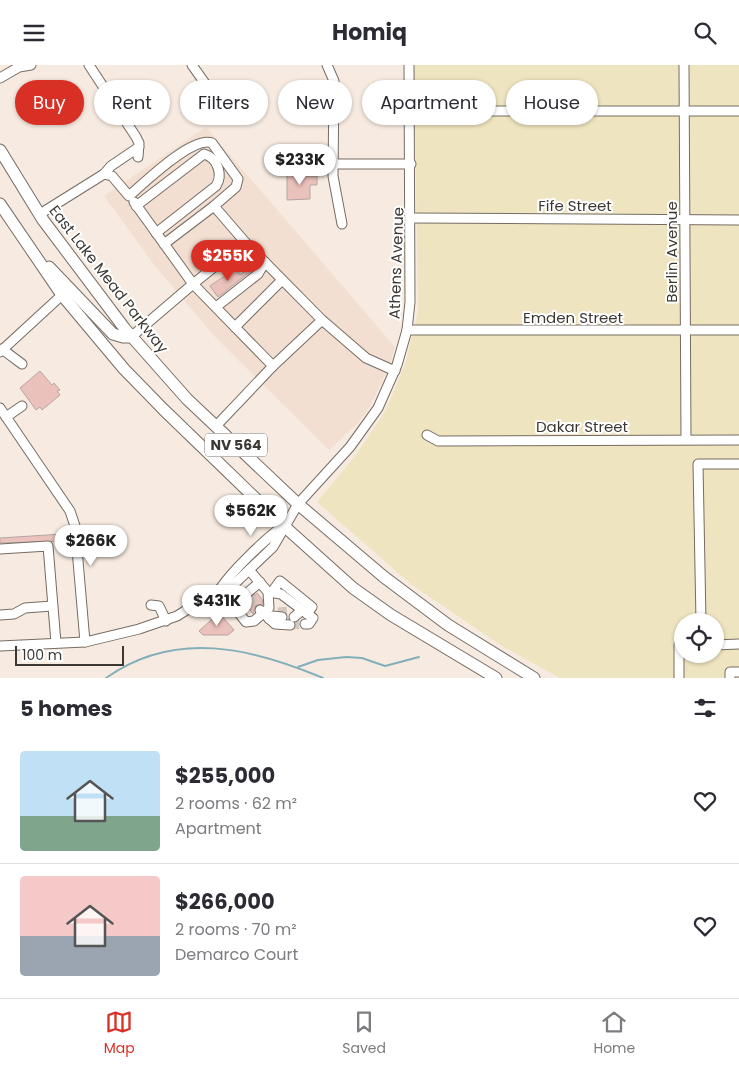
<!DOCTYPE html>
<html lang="en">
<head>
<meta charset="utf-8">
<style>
	:root { --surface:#fff; --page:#f7f7f7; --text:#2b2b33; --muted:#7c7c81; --line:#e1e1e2; --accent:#d93025 }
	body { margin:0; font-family:Poppins,sans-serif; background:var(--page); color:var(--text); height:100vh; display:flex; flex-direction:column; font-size:19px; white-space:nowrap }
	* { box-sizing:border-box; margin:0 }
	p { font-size:16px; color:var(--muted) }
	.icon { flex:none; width:28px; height:28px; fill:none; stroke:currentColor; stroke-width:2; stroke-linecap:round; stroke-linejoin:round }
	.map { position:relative; height:613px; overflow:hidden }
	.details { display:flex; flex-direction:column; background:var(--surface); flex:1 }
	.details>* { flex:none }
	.banner { position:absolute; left:15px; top:15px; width:710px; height:45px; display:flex; gap:10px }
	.buttons { position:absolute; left:674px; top:548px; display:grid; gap:10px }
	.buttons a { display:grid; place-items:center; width:50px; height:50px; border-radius:50%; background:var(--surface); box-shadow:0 1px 4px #0004; font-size:25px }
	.scale { position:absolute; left:15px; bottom:12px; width:109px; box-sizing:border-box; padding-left:5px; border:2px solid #3c3733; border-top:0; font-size:14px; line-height:18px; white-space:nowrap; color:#3c3733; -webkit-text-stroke:4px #fff; paint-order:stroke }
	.price { position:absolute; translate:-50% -42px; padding:0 11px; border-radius:18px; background:#fff; color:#222; font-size:16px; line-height:32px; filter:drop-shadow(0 1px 2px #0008) }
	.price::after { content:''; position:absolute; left:50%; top:30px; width:15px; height:11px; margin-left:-8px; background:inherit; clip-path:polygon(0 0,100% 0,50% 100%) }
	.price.current { background:var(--accent); color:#fff }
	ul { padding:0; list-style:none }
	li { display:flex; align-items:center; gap:15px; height:125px; padding:0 20px }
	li+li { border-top:1px solid var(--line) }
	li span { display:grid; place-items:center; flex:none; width:140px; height:100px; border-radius:5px; color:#555 }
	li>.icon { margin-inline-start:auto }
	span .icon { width:60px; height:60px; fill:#fffc; stroke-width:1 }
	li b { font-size:21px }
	h2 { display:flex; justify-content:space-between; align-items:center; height:60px; padding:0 20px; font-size:21px }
	.pill { padding:0 18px; border-radius:22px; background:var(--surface); box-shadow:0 1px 4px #0004; font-size:18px; line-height:45px }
	.pill.current { background:var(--accent); color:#fff }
	header { display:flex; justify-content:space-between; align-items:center; height:65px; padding:0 20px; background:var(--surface); font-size:22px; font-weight:700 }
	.dock { display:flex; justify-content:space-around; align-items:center; height:70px; border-top:1px solid var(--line); background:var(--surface); font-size:14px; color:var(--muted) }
	.dock a { display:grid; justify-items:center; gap:2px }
	.dock .current { color:var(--accent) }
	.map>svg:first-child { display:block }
	.built { fill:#f2dfd1 }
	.sand { fill:#eee4bf; fill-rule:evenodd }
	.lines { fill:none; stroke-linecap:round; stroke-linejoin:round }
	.stream { stroke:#83afb9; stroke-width:2 }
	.building { fill:#ebc1bc; stroke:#b5a5a3 }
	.minor-tunnel { stroke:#d2c7be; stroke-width:9; stroke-dasharray:9 4.5; stroke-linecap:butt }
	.minor-casing { stroke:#766c63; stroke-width:11 }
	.major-casing { stroke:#766c63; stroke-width:13 }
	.minor { stroke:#fff; stroke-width:9 }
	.major { stroke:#fff; stroke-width:11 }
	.labels { text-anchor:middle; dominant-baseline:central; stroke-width:4; stroke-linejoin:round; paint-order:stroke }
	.shield { fill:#fff; stroke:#767370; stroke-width:1 }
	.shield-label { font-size:14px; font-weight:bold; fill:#3c3733 }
	.street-label { font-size:15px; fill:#3c3733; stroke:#fff }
</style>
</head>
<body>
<header><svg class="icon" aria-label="menu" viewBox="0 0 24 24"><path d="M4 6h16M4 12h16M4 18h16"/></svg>Homiq<svg class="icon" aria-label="search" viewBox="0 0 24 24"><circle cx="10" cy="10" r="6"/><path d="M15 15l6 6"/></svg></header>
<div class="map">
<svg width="739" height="613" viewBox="0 0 739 613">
	<rect width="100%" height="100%" fill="#f7ebe1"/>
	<path class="built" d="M 206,62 L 395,282 L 389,303 L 370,341 L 358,358 L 329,385 L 216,273 L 155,201 L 104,131 Z"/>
	<path class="sand" d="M 414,0 L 739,0 L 739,613 L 560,613 L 502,581 L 412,520 L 317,437 L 356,390 L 386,345 L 405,299 L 418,247 ZM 682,556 L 715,556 L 715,589 L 682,589 Z"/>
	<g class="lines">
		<g class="stream">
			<path d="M 298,602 L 318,595 L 346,592 L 362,593 L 385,601 L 419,592"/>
			<path d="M 106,613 C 175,564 252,583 323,613"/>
		</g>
	</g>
	<g class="building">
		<path d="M 287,108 L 306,108 L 306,111 L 317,111 L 317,120 L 310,120 L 310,134 L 287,135 Z"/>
		<path d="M 236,203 L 240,210 L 249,203 L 251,206 L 218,232 L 210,221 Z"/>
		<path d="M 40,306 L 52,320 L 54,318 L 60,325 L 57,326 L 60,330 L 42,345 L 40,342 L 36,345 L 20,323 Z"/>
		<path d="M 63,469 L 63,476 L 0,478 L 0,473 Z"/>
		<path d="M 257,528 L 262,534 L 263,539 L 256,540 L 253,549 L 245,538 Z"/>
		<path d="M 219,548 L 234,565 L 228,570 L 203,570 L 199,566 Z"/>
	</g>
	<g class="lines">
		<g class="minor-tunnel">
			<path d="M 249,532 L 259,545"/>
			<path d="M 278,547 L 289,546"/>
			<path d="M 290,560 L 305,559"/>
		</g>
		<g class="minor-casing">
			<g id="minor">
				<path d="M 89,0 L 136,72 L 139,78 L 138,92"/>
				<path d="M 192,0 L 219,38 L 225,41 L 254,41"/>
				<path d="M 327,0 L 334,16 L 333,111 L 342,159"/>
				<path d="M 684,0 L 686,374"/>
				<path d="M 0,13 L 19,2 L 31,0"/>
				<path d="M 410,46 L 739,46"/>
				<path d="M 333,99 L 411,99"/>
				<path d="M 104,109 L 111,101 L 139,82"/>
				<path d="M 136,141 L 204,89 C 218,93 223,110 216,121 L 156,168"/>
				<path d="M 40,149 L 104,109 L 112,111 L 129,131 C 144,118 193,70 212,78 L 238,114 L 236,122 L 214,141 L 245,177 L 322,255 L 366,293 L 395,306"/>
				<path d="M 412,153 L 739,155"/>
				<path d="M 245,177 L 193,219 L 273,301"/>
				<path d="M 164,179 L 214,141"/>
				<path d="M 216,242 L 258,209 L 265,197"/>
				<path d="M 235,262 L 282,215"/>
				<path d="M 407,265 L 739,265"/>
				<path d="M 131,272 L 193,219 L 134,137"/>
				<path d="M 2,284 L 22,299"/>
				<path d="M 0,287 L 62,230"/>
				<path d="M 0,343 L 70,446 L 75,461 L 85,577"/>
				<path d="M 6,352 L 22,341"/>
				<path d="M 216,361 L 273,301 L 322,255"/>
				<path d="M 427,370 L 438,376 L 739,375"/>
				<path d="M 0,484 L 48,481 L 56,578"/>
				<path d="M 220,524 L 230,523 L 273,482 L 298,439 L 350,382 L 378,343 L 397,300 L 407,265 L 410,237 L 409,0"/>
				<path d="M 220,524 L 246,557 L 254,556 L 269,543 L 268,527 L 250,506"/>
				<path d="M 268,527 L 281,529 L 313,553 L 309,559 L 305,559"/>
				<path d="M 272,527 L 280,516 L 312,542 L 307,549"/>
				<path d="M 151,540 L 159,541 L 166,556"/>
				<path d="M 233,540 L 260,517"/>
				<path d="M 260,545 L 275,559 L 290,560"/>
				<path d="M 0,550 L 14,549 L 25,543 L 52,541"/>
				<path d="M 294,552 L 300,547"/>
				<path d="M 269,554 L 273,551 L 282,552"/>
				<path d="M 701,556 L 698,399 L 739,399"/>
				<path d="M 715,580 L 739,579"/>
				<path d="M 0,581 L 85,577 L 139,564 L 177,551 L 220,524 C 232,506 264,475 282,462"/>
				<path d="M 679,613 L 679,580 L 682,580"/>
				<path d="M 730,613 L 730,607 L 739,607"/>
			</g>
		</g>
		<g class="major-casing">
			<g id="major">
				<path d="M 0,85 L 43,155 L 125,264 L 187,334 L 298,439 L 384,512 L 448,560 L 534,613"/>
				<path d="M 0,139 L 62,230 L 124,304 L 164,345 L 284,461 L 353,523 L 391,550 L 496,613"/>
				<path d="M 49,202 L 113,269 L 123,272 L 131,272"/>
			</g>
		</g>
		<use href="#minor" class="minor"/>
		<use href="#major" class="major"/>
	</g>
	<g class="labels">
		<rect class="shield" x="205" y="368.5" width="62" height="23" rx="4"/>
		<g class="shield-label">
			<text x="236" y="380">NV 564</text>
		</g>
		<g class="street-label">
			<text x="575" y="140">Fife Street</text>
			<text transform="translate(671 187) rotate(-90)">Berlin Avenue</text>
			<text transform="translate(396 198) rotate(-88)">Athens Avenue</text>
			<text transform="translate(109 214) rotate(52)">East Lake Mead Parkway</text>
			<text x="573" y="252">Emden Street</text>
			<text x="582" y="361">Dakar Street</text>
		</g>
	</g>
</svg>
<div class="buttons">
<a><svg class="icon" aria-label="locate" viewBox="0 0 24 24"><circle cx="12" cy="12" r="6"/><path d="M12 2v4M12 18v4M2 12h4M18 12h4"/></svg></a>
</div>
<div class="scale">100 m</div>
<b class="price" style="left:300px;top:121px">$233K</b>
<b class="price current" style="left:228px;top:217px">$255K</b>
<b class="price" style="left:251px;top:472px">$562K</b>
<b class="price" style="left:91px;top:502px">$266K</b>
<b class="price" style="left:217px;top:562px">$431K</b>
<div class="banner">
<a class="pill current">Buy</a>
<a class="pill">Rent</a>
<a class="pill">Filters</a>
<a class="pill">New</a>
<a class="pill">Apartment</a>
<a class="pill">House</a>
</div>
</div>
<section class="details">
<h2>5 homes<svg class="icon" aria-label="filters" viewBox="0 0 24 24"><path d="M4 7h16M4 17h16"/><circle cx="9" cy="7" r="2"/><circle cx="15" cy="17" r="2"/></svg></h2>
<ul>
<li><span style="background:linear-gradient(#bfe0f5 65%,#7fa58c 0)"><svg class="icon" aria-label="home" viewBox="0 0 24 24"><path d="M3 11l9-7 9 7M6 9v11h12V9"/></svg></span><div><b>$255,000</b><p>2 rooms · 62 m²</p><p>Apartment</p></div><svg class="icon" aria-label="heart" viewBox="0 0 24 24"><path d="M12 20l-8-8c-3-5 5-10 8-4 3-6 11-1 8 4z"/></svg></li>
<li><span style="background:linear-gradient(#f6c9c9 60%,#9aa5b1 0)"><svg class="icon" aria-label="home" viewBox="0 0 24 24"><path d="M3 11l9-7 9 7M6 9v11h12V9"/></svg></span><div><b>$266,000</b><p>2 rooms · 70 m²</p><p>Demarco Court</p></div><svg class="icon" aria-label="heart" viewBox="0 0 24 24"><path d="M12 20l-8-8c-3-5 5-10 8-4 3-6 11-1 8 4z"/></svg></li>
</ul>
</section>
<nav class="dock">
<a class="current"><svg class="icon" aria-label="map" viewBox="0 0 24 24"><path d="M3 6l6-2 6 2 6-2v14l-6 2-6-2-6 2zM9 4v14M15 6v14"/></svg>Map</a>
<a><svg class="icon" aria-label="saved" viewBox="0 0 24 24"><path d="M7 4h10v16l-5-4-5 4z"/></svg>Saved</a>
<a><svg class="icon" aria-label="home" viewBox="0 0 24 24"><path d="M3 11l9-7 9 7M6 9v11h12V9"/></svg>Home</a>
</nav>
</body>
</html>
